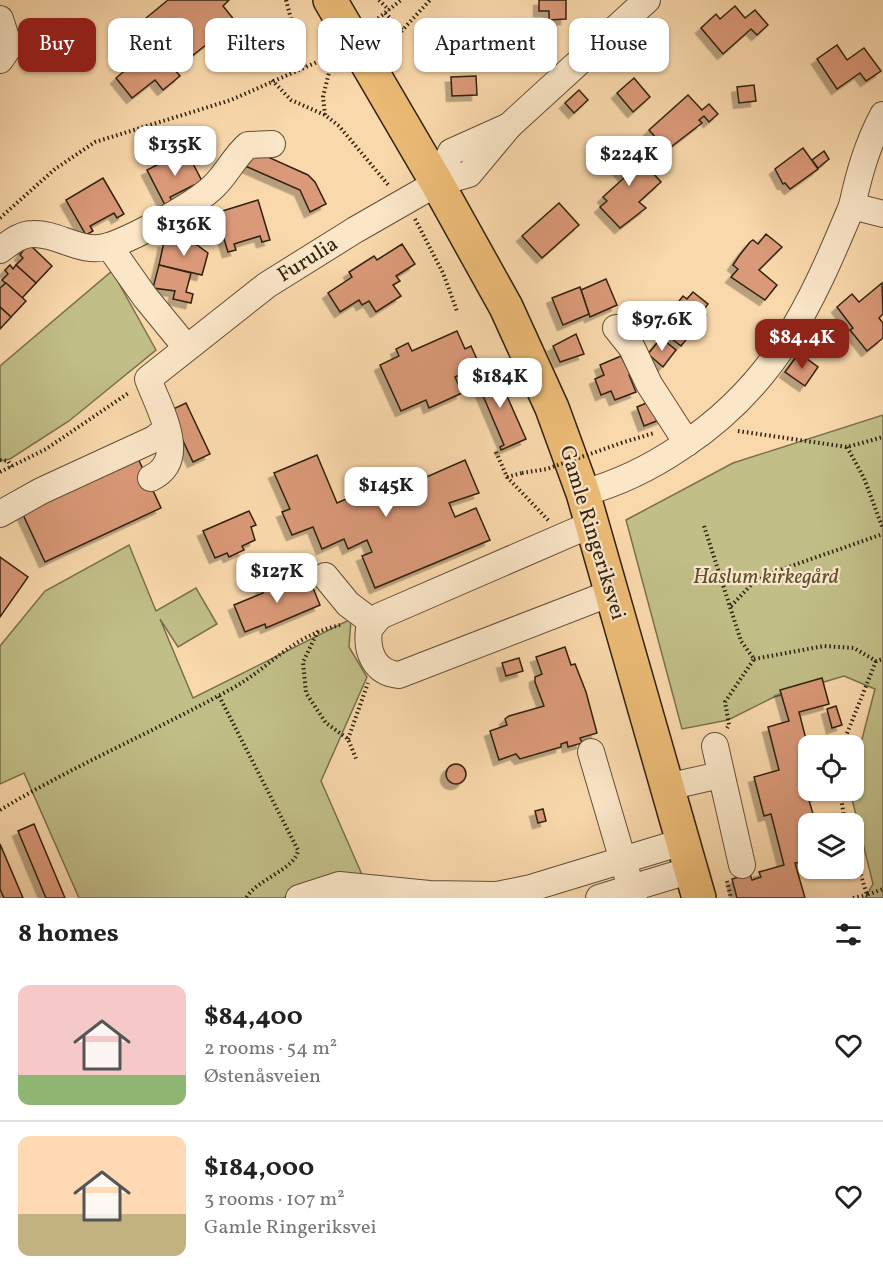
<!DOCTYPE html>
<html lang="en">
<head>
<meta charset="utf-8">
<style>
	:root { --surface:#fff; --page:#f6f6f6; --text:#222; --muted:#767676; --line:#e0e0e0; --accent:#8f2418 }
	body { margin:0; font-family:Vollkorn,serif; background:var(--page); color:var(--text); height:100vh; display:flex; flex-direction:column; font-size:22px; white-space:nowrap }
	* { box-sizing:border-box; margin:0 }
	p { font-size:20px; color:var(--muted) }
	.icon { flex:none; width:33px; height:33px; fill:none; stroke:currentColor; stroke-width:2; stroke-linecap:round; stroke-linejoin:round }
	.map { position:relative; height:898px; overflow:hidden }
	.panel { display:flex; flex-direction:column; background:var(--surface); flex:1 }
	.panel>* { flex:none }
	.top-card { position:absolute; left:18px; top:18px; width:848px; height:54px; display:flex; gap:12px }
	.buttons { position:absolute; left:798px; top:735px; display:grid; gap:12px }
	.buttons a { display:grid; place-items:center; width:66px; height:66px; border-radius:12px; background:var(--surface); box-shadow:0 2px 4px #0004; font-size:30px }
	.price { position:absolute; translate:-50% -51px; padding:0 14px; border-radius:12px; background:#fff; color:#222; font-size:20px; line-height:39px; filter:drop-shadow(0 2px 3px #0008) }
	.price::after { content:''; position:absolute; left:50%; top:36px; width:18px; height:14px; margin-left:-9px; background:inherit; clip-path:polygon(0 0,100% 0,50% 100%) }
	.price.selected { background:var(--accent); color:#fff }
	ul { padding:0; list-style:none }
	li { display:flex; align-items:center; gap:18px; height:150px; padding:0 18px }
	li+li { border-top:2px solid var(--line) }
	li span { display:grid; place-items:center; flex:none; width:168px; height:120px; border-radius:12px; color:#555 }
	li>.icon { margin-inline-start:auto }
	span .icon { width:72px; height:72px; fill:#fffc; stroke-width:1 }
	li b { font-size:26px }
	h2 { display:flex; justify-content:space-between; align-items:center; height:72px; padding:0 18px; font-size:26px }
	.chip { padding:0 21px; border-radius:12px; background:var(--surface); box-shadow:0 2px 4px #0004; font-size:21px; line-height:54px }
	.chip.selected { background:var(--accent); color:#fff }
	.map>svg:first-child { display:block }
	.green { fill:#c1be87; stroke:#78704c; stroke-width:1.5 }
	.building { fill:#da9978; stroke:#302110; stroke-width:1.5; filter:url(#shadow) }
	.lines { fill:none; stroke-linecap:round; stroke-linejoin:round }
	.minor-casing { stroke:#624f37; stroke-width:28 }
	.major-casing { stroke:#302110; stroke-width:36 }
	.path { stroke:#302110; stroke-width:4; stroke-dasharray:1.5 3; stroke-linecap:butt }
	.minor { stroke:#fbe6c8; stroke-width:26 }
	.major { stroke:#ecbc76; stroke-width:33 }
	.path-bridge { stroke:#302110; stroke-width:4; stroke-dasharray:1.5 3; stroke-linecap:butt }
	.labels { text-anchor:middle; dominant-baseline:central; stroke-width:4.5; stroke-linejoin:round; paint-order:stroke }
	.street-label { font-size:21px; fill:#302110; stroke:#fbe6c8 }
	.park-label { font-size:21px; font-style:italic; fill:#5c5034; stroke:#fbe6c8 }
</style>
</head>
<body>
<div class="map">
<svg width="883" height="898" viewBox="0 0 883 898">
	<defs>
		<filter id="shadow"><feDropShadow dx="-5.5" dy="5.5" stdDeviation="0" flood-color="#0004"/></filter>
	</defs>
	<rect width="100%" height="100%" fill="#f9d8ab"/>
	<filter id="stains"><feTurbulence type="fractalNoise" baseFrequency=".00333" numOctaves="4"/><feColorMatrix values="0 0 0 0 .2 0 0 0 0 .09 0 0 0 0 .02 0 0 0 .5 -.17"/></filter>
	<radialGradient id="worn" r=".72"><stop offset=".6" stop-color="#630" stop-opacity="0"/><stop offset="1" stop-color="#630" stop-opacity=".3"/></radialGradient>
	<g class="green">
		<path d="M 112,271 L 156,350 L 69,421 L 10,459 L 0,461 L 0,366 Z"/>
		<path d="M 883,415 L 883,898 L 865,898 L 873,884 L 850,791 L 854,790 L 854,770 L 875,689 L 844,676 L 774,697 L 728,720 L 682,729 L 626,520 L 733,463 Z"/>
		<path d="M 129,545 L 156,611 L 196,588 L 217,624 L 178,647 L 160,619 L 193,698 L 351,619 L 349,647 L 367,677 L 321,781 L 367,886 L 313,888 L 283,898 L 79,898 L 24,773 L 0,784 L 0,646 L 45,591 Z"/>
	</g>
	<g class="building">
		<path d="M 168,0 L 229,0 L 223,6 L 235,21 L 175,70 L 180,76 L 163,90 L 155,80 L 132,98 L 116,78 L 157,44 L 140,23 Z"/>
		<path d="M 539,0 L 566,0 L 566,19 L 549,20 L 549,11 L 539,11 Z"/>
		<path d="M 735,6 L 745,18 L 755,10 L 768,25 L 757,35 L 751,29 L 723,54 L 701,28 L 716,14 L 720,19 Z"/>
		<path d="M 521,28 L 522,44 L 511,45 L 512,63 L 471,65 L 469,33 Z"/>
		<path d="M 837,45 L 847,60 L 864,48 L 881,71 L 866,81 L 860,73 L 837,89 L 817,59 Z"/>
		<path d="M 476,76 L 477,95 L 452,96 L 451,77 Z"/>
		<path d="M 634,78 L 650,97 L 633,112 L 617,93 Z"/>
		<path d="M 754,85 L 756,101 L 739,103 L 737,87 Z"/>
		<path d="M 579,90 L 588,100 L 574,113 L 565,103 Z"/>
		<path d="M 688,95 L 702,110 L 709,104 L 718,114 L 709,122 L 704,116 L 699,120 L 702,123 L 667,150 L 649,130 Z"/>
		<path d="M 627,144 L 661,182 L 639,202 L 646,208 L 620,228 L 600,207 L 607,201 L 603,197 L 625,177 L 610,159 Z"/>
		<path d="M 803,148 L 818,169 L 790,189 L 785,183 L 783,184 L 775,169 Z"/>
		<path d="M 250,149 L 308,175 L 315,182 L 326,204 L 310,212 L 300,190 L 243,165 Z"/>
		<path d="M 186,150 L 205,187 L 197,191 L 194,185 L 170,197 L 173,203 L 166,207 L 147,170 Z"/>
		<path d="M 824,151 L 829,159 L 818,168 L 812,160 Z"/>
		<path d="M 103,178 L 124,214 L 117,218 L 114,213 L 90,226 L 93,231 L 86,235 L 66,200 Z"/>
		<path d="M 258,200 L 270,240 L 262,242 L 260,236 L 234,244 L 236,250 L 228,252 L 216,213 Z"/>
		<path d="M 559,203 L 579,225 L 542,258 L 522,236 Z"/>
		<path d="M 766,234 L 782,247 L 759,270 L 777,285 L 765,300 L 731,277 L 738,269 L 733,265 L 739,256 L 750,242 L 753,240 L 758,244 Z"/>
		<path d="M 169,238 L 197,245 L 208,253 L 202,275 L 159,265 L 164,242 L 168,243 Z"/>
		<path d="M 28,243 L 52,266 L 36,283 L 16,265 L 23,258 L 20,255 Z"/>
		<path d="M 402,244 L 415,264 L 396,276 L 400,281 L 393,285 L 401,296 L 376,312 L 369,301 L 362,305 L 359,300 L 340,312 L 328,293 L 352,277 L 349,272 L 374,256 L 377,260 Z"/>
		<path d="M 10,265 L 13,269 L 16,265 L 36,283 L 22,298 L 2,280 L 8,274 L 5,270 Z"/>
		<path d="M 159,265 L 191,273 L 186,292 L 193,294 L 191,303 L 173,299 L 175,291 L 153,288 Z"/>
		<path d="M 606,279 L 617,305 L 590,317 L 581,290 Z"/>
		<path d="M 6,283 L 26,301 L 11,317 L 0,307 L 0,288 Z"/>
		<path d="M 882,283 L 883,314 L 879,318 L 883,323 L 883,338 L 867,351 L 850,330 L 853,328 L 837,307 L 852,294 L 859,302 Z"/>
		<path d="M 580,287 L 589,314 L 563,325 L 552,298 Z"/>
		<path d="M 693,292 L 708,304 L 702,312 L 706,315 L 681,346 L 658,328 L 683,296 L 687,299 Z"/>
		<path d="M 0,307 L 11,317 L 0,329 Z"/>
		<path d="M 457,331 L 465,349 L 471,346 L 480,366 L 455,377 L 462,393 L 429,408 L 426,400 L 401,411 L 380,365 L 399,356 L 396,349 L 408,343 L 412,351 Z"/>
		<path d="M 576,334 L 584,354 L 560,362 L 553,346 Z"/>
		<path d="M 661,338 L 676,350 L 663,367 L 648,354 Z"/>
		<path d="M 799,353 L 818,367 L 805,386 L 785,372 Z"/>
		<path d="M 621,356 L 626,366 L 630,364 L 634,373 L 629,375 L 636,392 L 615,400 L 611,391 L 601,395 L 595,379 L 604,375 L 600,365 Z"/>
		<path d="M 495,369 L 526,439 L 501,450 L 500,447 L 504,445 L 475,377 Z"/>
		<path d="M 656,399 L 664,418 L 644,426 L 637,407 Z"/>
		<path d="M 186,403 L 210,454 L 193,462 L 169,411 Z"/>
		<path d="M 136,454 L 161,508 L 45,562 L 20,508 Z"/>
		<path d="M 317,455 L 337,503 L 367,490 L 372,501 L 465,460 L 479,493 L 449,503 L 455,517 L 476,508 L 490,540 L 375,588 L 362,556 L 372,552 L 367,540 L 348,549 L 344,539 L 322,549 L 313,527 L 292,535 L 282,512 L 290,509 L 274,473 Z"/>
		<path d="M 249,511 L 256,525 L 251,527 L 255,540 L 242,546 L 244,550 L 229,557 L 227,553 L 215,558 L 203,531 Z"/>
		<path d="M 0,557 L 28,577 L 0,617 Z"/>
		<path d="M 287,575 L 291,586 L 309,578 L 320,605 L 266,628 L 265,624 L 245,632 L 234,605 L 263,593 L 261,588 Z"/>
		<path d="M 565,647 L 571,665 L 575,664 L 586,692 L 597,733 L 580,738 L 582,743 L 568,747 L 567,742 L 561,744 L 561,747 L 520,759 L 516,754 L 499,760 L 490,731 L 507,725 L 505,719 L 509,716 L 544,706 L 535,682 L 535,677 L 542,674 L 536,657 Z"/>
		<path d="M 519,658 L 523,671 L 506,676 L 502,663 Z"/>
		<path d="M 822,678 L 829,704 L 799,712 L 808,747 L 808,790 L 820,790 L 821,794 L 808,797 L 816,824 L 808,824 L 808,861 L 795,863 L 805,898 L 737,898 L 732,879 L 750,874 L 752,880 L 761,877 L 759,872 L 784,865 L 771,814 L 764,816 L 754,777 L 779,770 L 768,727 L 789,721 L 780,690 Z"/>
		<path d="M 836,706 L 842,725 L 832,728 L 827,709 Z"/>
		<circle cx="456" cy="774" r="10"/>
		<path d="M 543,809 L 546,821 L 538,823 L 535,811 Z"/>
		<path d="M 34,824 L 65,898 L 46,898 L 18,831 Z"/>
		<path d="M 0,844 L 23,898 L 4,898 L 0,889 Z"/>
	</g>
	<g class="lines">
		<g class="minor-casing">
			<g id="minor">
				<path d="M 0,19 L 9,47 L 0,60"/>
				<path d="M 509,126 L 647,0"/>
				<path d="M 852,206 C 859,174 867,145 883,115"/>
				<path d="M 109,246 L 145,297 L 186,347"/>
				<path d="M 0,250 C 10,243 20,234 33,234 C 59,233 81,255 109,246 C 135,237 193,206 213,187 C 227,174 234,157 248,145 L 272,144"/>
				<path d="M 616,328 L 632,348 L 649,384 L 687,443"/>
				<path d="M 151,478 C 190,459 159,409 148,379 L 267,285 L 355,230 L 437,183 L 469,174 L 509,126 L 451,152 L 437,183"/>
				<path d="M 583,493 C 620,483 650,468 681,447 C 775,385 810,307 852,206 L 883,214"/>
				<path d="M 0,514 L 41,491 L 154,439 L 166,430"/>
				<path d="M 592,524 L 380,616 L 369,629 C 366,651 374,673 399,675 L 611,593"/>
				<path d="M 325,576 L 348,604 L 372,622"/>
				<path d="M 715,746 L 742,865"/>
				<path d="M 591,752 L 634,898"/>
				<path d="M 667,787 L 720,775"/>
				<path d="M 299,898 L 339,885 L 429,894 L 497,895 L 531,888 L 682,842"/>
				<path d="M 599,898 L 691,870"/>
			</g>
		</g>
		<g class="major-casing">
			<path id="major" d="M 330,0 L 437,183 L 506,307 L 552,408 L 583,493 L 699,898"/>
		</g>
		<g class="path">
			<path d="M 286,0 L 304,68"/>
			<path d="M 379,0 L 389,10"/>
			<path d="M 385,13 L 403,31"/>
			<path d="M 371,24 L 401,0"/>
			<path d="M 386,48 L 430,0"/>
			<path d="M 272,80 L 291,100 L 325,115 L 339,126 L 390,187"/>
			<path d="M 325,115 L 323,97 L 333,56"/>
			<path d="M 0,218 L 55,169 L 95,142 L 231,100 L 333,55"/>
			<path d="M 415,219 L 443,273 L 457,311"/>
			<path d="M 738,431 L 847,447 L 883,437"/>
			<path d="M 621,443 L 654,433"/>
			<path d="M 847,447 L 864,478 L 883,529"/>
			<path d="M 496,452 L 507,477 L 549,521"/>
			<path d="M 0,460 L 8,461 L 12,468"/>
			<path d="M 0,472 L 46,449 L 130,392"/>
			<path d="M 507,477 L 522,473"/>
			<path d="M 704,526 L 741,641 L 754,659 L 725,702 L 729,725 L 727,728"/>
			<path d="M 731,606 L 753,583 L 774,572 L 883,534"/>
			<path d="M 318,631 L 303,662 L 306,693 L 326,723 L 348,739 L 357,761"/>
			<path d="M 754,659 L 824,646 L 854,648 L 876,661 L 883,659"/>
			<path d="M 219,696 L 298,850 C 296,869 257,879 246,898"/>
			<path d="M 348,739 L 368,683"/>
			<path d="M 842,746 L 876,661"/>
			<path d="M 840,790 L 845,824"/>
			<path d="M 0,810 C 75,765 155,731 231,689 C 274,665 288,638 340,625"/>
			<path d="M 854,853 L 867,895 L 883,889"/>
			<path d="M 727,881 L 731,898"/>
			<path d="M 853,898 L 867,895 L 869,898"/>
		</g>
		<use href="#minor" class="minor"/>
		<use href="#major" class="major"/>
		<path class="path-bridge" d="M 522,473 L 547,469 L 621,443"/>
	</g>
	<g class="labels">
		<g class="street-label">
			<text transform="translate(308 260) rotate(-32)">Furulia</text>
			<text transform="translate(592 533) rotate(73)">Gamle Ringeriksvei</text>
		</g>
		<g class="park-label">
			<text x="766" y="577">Haslum kirkegård</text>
		</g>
	</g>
	<rect width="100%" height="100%" filter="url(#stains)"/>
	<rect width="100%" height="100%" fill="url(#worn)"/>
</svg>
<div class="buttons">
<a><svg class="icon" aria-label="locate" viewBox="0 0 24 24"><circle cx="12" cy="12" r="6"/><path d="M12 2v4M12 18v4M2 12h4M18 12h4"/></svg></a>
<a><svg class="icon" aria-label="layers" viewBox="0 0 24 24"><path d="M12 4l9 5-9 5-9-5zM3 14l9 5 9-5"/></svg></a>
</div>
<b class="price" style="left:175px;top:177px">$135K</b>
<b class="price" style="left:629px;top:187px">$224K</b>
<b class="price" style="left:184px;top:257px">$136K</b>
<b class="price" style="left:662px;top:352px">$97.6K</b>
<b class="price selected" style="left:802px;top:370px">$84.4K</b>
<b class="price" style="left:500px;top:409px">$184K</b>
<b class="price" style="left:386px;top:518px">$145K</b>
<b class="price" style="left:277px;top:604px">$127K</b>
<div class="top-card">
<a class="chip selected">Buy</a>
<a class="chip">Rent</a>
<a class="chip">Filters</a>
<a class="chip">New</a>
<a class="chip">Apartment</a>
<a class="chip">House</a>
</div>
</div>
<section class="panel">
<h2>8 homes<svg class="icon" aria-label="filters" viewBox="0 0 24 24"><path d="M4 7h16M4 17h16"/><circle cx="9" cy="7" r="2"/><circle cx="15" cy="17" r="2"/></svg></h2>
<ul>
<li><span style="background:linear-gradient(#f6c9c9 75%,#8fb573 0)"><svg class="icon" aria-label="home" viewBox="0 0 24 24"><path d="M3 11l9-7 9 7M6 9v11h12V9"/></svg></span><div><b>$84,400</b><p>2 rooms · 54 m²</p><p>Østenåsveien</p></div><svg class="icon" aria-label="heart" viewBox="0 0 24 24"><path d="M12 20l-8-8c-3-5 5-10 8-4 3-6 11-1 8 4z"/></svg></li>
<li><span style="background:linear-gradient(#ffd9b3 65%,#c2b280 0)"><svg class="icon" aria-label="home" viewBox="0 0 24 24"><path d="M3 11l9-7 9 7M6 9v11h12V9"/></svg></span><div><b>$184,000</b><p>3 rooms · 107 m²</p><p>Gamle Ringeriksvei</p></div><svg class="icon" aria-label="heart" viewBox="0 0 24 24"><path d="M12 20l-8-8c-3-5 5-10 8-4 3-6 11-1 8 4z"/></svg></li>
</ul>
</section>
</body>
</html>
